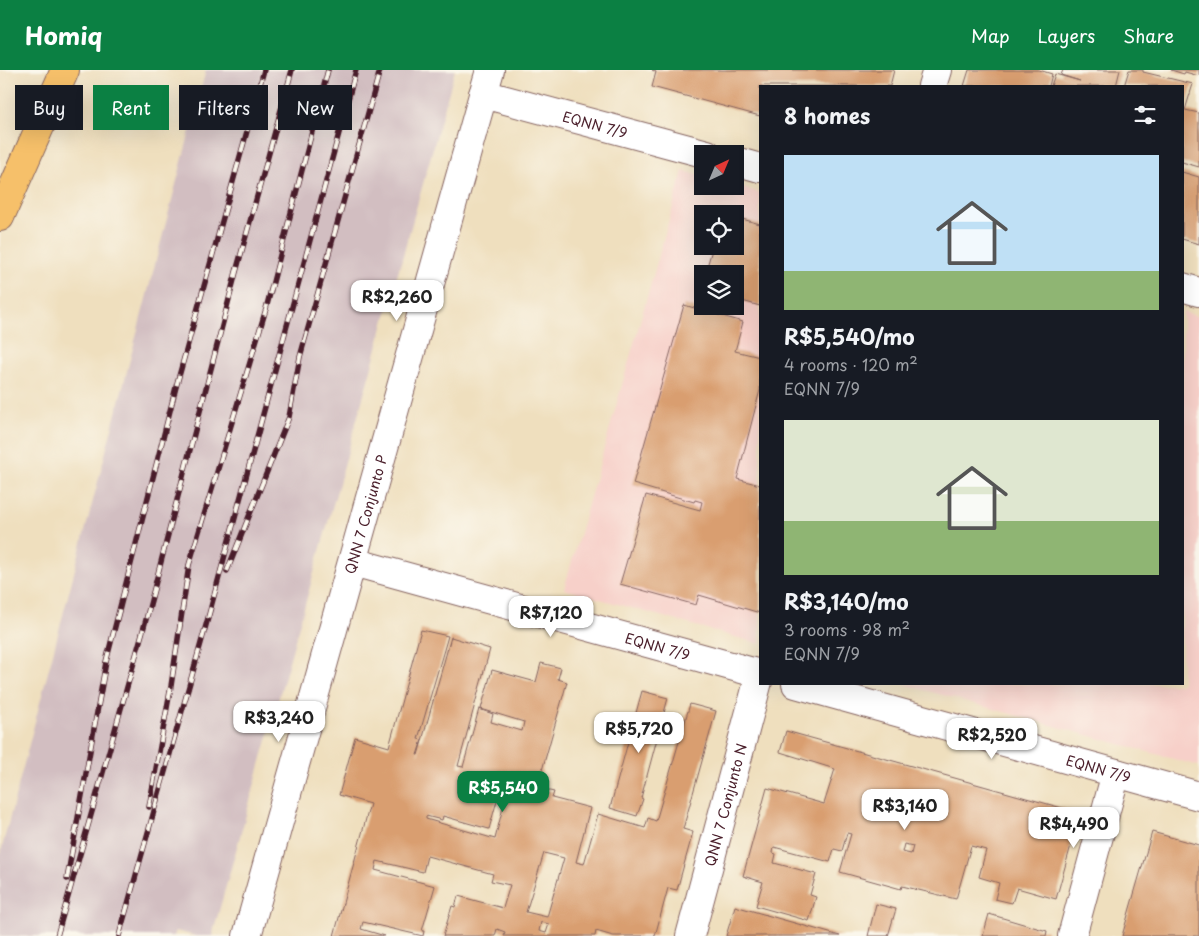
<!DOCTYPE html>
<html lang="en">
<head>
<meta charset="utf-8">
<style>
	:root { --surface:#171b24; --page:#242831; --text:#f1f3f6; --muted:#9ea1a6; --accent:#0b8043 }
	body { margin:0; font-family:"Playpen Sans",sans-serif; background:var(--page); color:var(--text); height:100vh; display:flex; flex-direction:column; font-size:19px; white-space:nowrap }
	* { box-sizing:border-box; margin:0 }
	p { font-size:16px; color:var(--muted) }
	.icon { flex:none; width:28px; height:28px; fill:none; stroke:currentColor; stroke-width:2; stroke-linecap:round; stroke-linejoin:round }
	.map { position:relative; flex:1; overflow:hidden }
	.side { position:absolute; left:759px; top:15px; width:425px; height:600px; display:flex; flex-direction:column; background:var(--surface); border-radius:0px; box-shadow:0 5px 20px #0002 }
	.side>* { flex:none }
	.banner { position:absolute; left:15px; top:15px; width:475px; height:45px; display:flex; gap:10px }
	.needle { width:32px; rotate:44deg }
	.fabs { position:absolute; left:694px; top:75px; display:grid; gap:10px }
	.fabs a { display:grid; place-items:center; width:50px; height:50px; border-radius:0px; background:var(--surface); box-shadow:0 5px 20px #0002; font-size:25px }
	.price { position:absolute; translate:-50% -42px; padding:0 11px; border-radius:10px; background:#fff; color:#222; font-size:16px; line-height:32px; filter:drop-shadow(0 1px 2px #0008) }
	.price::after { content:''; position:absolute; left:50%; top:30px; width:15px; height:11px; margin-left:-8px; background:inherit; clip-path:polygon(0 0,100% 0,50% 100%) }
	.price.selected { background:var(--accent); color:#fff }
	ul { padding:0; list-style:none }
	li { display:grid; align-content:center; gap:10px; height:265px; padding:0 25px }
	li span { display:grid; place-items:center; height:155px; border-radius:0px; color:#555 }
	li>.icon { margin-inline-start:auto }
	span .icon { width:90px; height:90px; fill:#fffc; stroke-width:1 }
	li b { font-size:21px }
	h2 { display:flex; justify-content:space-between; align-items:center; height:60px; padding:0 25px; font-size:21px }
	.pill { padding:0 18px; border-radius:0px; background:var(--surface); box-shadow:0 5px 20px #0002; font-size:18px; line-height:45px }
	.pill.selected { background:var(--accent); color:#fff }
	header { display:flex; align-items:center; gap:30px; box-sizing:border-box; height:70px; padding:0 25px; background:var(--accent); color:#fff }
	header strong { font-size:24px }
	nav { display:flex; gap:28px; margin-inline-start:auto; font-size:18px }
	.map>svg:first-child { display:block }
	.built { fill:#f7d0c9; fill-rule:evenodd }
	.industrial { fill:#d2bec1 }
	.building { fill:#d99e70; fill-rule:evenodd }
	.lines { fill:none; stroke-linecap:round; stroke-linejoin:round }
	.minor-casing { stroke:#84625e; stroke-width:30 }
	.major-casing { stroke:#84625e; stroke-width:30 }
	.minor { stroke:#fff; stroke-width:28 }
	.major { stroke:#f6c06b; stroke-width:28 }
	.rail-casing { stroke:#4a1f2b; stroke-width:5.5 }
	.rail { stroke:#fbf7ec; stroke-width:4; stroke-dasharray:11; stroke-linecap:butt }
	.labels { text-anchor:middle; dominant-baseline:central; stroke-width:4; stroke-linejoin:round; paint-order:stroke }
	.street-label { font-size:14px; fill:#4a1f2b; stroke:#fbf7ec }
</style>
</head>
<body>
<header>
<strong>Homiq</strong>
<nav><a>Map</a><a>Layers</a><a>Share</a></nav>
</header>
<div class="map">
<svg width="1199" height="866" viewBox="0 0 1199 866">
	<rect width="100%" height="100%" fill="#fbf7ec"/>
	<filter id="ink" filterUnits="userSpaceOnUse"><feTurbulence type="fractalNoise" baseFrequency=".02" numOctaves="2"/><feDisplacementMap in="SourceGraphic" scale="10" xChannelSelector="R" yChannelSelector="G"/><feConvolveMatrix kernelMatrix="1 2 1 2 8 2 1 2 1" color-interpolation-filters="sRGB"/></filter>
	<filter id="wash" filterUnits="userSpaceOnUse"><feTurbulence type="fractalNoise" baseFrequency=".0096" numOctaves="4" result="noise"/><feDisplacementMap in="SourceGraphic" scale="20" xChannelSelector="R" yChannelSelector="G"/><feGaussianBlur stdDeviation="1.12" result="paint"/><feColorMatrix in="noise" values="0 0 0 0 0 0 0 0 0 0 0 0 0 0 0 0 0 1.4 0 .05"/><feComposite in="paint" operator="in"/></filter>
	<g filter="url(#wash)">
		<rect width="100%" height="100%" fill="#efdfbe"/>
		<g class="built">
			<path d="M 683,101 L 702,106 L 702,116 L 735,115 L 760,123 L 760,574 L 564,519 ZM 702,144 L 735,144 L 735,176 L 702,176 ZM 702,204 L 735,204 L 735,236 L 702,236 Z"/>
			<path d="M 1183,242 L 1199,247 L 1199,696 L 903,614 L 1182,614 Z"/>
		</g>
		<path class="industrial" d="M 206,0 L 455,0 L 212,866 L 196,866 L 176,861 L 174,866 L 0,866 L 0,785 Z"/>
		<g id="blocks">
			<g class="building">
				<path d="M 652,0 L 894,0 L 890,16 L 760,16 L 760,46 L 652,17 L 656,2 Z"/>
				<path d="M 969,0 L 1039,0 L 1052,4 L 1049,16 L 964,16 Z"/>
				<path d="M 1063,0 L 1120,0 L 1116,16 L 1051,16 L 1055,4 L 1080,11 L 1061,5 Z"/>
				<path d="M 1129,0 L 1143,0 L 1143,2 L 1193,14 L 1185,40 L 1199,43 L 1199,97 L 1182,92 L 1182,16 L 1124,16 Z"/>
				<path d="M 1171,0 L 1199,0 L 1199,6 L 1185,2 L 1184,4 Z"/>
				<path d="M 1182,102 L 1199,107 L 1199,174 L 1182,169 Z"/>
				<path d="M 735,147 L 760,154 L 760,236 L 735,229 L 735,204 L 705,204 L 713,176 L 735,176 Z"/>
				<path d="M 684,235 L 743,252 L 735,281 L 760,287 L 760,320 L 737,409 L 760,415 L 760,543 L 699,525 L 696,535 L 620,514 L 646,425 L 700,440 L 702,432 L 695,430 L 694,432 L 633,414 Z"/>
				<path d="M 421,560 L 448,566 L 418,669 L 422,670 L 417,685 L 418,685 L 451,567 L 490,579 L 458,696 L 463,697 L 479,639 L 493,644 L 491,652 L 522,661 L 524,652 L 481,639 L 492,600 L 536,612 L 541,593 L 561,598 L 558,609 L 567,612 L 537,718 L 554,722 L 552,728 L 590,738 L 576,792 L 584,794 L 598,744 L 645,758 L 648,748 L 656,751 L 690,634 L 716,641 L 683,759 L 693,762 L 677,820 L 668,818 L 655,866 L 613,866 L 596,861 L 595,866 L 504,866 L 505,862 L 497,859 L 495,866 L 443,866 L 452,836 L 455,837 L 458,826 L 503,838 L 510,815 L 491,811 L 493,804 L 427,786 L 423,802 L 377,791 L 375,800 L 435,816 L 422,861 L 424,861 L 423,866 L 363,852 L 361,859 L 385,866 L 334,866 L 370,734 L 339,725 L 355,667 L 389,677 ZM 503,709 L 510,710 L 495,769 L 426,749 L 426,746 L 442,750 L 443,746 L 489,759 ZM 544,783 L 564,788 L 547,847 L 526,842 ZM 541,852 L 549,854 L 546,863 L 539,861 Z"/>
				<path d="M 642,621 L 668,628 L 641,728 L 643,729 L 637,746 L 610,738 Z"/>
				<path d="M 786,661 L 1080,743 L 1056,829 L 1017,818 L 1012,833 L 995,829 L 999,813 L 979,807 L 986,780 L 971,776 L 956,829 L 902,816 L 901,819 L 840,802 L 851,764 L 847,763 L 842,781 L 834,779 L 830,792 L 774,777 L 773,783 L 776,784 L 774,793 L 816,804 L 810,825 L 816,827 L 809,851 L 756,836 L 763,812 L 743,806 L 767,718 L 824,734 L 835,699 L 780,682 ZM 920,726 L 926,729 L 923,740 L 915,737 ZM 904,774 L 913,776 L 911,784 L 902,782 Z"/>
				<path d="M 1152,762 L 1199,775 L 1199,866 L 1122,866 Z"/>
				<path d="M 876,834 L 896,839 L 888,866 L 868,866 Z"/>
				<path d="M 735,836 L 840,866 L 726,866 Z"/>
				<path d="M 989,844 L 1047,861 L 1046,866 L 983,866 Z"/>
			</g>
		</g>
	</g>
	<g filter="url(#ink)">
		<use href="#blocks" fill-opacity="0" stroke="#84625e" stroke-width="1"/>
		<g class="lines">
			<g class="minor-casing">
				<g id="minor">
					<path d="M 932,16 L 937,0"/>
					<path id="s1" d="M 483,24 L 707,84"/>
					<path d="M 735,91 L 760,98"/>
					<path d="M 1182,217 L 1199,222"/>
					<path id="s2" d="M 353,492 L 760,604"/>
					<path id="s3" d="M 796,614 L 1199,726"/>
					<path id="s4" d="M 247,866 L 490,0"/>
					<path id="s5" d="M 690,866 L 760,604"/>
					<path d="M 1072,866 L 1116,703"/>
				</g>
			</g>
			<g class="major-casing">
				<path id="major" d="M 0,147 L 65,0"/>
			</g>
			<use href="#minor" class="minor"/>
			<use href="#major" class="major"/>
			<g class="rail-casing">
				<g id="rail">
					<path d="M 227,501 L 289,347 L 300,287 L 380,0"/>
					<path d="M 149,737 L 171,616 L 189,495 L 266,239 L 328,0"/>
					<path d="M 67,809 L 106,592 L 176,317 L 264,0"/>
					<path d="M 57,866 L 147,546 L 236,202 L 292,0"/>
					<path d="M 119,866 L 208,548 L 356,0"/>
				</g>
			</g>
			<use href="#rail" class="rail"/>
		</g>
	</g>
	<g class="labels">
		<g class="street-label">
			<text stroke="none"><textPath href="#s1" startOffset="116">EQNN 7/9</textPath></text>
			<text stroke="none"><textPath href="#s4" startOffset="438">QNN 7 Conjunto P</textPath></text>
			<text stroke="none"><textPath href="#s2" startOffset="316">EQNN 7/9</textPath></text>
			<text stroke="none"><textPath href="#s3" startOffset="314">EQNN 7/9</textPath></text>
			<text stroke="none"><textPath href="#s5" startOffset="136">QNN 7 Conjunto N</textPath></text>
		</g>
	</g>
</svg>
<div class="fabs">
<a><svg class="needle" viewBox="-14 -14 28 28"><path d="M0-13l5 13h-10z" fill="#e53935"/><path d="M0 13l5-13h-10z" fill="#9ea1a6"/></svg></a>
<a><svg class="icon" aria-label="locate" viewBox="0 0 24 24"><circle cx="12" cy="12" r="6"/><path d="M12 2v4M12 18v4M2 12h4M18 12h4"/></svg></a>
<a><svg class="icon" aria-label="layers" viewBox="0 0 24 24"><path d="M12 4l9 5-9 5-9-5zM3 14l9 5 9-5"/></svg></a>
</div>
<b class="price" style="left:397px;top:252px">R$2,260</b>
<b class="price" style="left:551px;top:568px">R$7,120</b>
<b class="price" style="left:279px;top:673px">R$3,240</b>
<b class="price" style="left:639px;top:684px">R$5,720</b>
<b class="price" style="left:992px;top:690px">R$2,520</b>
<b class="price selected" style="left:503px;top:743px">R$5,540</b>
<b class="price" style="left:905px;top:761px">R$3,140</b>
<b class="price" style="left:1074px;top:779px">R$4,490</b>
<div class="banner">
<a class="pill">Buy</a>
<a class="pill selected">Rent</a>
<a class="pill">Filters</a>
<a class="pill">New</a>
</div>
<section class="side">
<h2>8 homes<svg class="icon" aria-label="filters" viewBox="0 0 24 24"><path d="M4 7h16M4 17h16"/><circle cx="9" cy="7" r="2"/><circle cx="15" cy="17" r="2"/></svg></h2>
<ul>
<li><span style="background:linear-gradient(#bfe0f5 75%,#8fb573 0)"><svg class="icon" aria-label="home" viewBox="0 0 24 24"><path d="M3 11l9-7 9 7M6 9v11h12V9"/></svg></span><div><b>R$5,540/mo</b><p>4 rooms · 120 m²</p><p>EQNN 7/9</p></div></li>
<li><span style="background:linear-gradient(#dfe7d0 65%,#8fb573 0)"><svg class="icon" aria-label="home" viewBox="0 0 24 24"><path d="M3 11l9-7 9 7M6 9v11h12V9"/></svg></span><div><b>R$3,140/mo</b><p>3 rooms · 98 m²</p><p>EQNN 7/9</p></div></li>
</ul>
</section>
</div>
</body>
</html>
